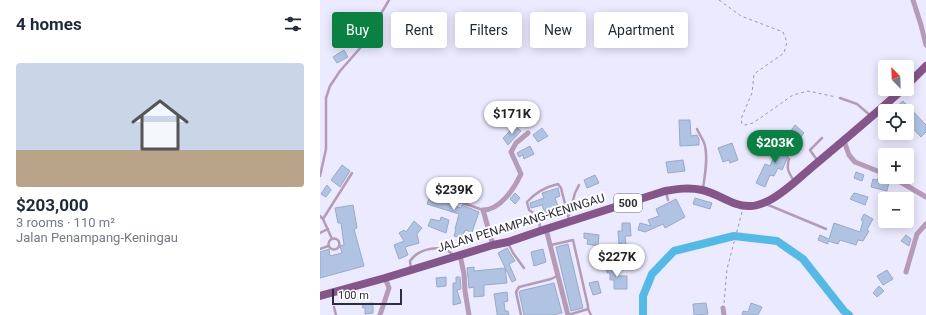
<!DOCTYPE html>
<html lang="en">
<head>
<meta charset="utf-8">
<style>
	:root { --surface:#fff; --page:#f2f2f3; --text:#1f2937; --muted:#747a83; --line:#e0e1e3; --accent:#0b8043 }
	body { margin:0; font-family:Roboto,sans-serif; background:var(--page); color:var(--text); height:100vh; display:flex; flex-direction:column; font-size:15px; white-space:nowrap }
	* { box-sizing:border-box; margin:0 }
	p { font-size:13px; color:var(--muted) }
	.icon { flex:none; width:22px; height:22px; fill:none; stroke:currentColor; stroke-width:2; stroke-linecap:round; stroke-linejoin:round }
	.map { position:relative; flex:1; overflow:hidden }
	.drawer { display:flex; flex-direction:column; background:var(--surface); width:320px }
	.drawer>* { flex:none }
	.guide { position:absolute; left:12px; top:12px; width:380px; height:36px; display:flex; gap:8px }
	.needle { width:26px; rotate:337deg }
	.tools { position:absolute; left:558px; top:60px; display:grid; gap:8px }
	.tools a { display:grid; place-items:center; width:36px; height:36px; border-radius:4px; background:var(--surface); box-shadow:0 2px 10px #0003; font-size:20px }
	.scale { position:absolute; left:12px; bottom:10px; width:70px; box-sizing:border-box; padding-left:4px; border:2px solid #2f2d3a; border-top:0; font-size:11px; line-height:14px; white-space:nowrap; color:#2f2d3a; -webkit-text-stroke:3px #fff; paint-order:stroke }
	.price { position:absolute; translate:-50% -34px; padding:0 9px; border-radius:14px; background:#fff; color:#222; font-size:13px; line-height:26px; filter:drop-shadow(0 1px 2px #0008) }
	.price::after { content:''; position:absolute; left:50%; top:24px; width:12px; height:9px; margin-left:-6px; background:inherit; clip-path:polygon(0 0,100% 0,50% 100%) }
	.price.current { background:var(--accent); color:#fff }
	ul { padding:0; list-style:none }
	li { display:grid; align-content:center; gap:8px; height:212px; padding:0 16px }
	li+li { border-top:1px solid var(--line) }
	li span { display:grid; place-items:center; height:124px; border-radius:4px; color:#555 }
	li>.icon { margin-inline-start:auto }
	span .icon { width:72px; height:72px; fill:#fffc; stroke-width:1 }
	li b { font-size:17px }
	h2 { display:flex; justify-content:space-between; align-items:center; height:48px; padding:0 16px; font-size:17px }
	.chip { padding:0 14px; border-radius:4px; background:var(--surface); box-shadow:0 2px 10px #0003; font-size:14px; line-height:36px }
	.chip.current { background:var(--accent); color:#fff }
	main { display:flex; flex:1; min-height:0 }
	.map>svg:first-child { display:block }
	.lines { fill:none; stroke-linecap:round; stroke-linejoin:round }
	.river { stroke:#55b9e5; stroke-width:8 }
	.building { fill:#b0c3e2; stroke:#98aac8 }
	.path { stroke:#9997a9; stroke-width:1; stroke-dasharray:3 3; stroke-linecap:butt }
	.service { stroke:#b59bb8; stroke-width:2.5 }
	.minor { stroke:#b59bb8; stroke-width:5 }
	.primary { stroke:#85568a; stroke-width:8 }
	.labels { text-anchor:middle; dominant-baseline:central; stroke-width:4; stroke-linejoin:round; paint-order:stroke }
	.shield { fill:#fff; stroke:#6d6c75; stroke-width:1 }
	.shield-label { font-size:11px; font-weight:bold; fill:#2f2d3a }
	.street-label { font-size:12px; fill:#2f2d3a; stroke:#fff }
</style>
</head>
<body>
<main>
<section class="drawer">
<h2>4 homes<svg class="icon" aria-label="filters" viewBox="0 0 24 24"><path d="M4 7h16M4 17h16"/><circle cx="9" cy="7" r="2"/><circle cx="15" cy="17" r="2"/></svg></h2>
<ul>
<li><span style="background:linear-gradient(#c9d6e8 70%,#b9a48a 0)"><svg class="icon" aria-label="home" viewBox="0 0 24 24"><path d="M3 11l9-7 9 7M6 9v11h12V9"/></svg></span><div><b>$203,000</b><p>3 rooms · 110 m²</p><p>Jalan Penampang-Keningau</p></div></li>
</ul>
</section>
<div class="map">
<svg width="606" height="315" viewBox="0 0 606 315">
	<rect width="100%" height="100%" fill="#eceaff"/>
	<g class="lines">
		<path class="river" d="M 323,315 L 323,296 L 332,274 L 354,251 L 414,236 L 457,241 L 483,259 L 524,311 L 529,315"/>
	</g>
	<g class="building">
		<path d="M 24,50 L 28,57 L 17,63 L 13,57 Z"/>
		<path d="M 583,101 L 606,125 L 606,132 L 601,137 L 587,122 L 587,111 L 577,111 L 574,109 Z"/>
		<path d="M 202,116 L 211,120 L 208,127 L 199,124 Z"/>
		<path d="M 359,120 L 370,120 L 371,136 L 377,135 L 379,139 L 379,145 L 360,146 Z"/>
		<path d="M 475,125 L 484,133 L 478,141 L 470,132 Z"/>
		<path d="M 195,126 L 201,131 L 188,145 L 183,138 Z"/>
		<path d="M 222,128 L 228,136 L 218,142 L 213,135 Z"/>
		<path d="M 412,143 L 418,160 L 410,163 L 409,160 L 403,162 L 398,148 Z"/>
		<path d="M 460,143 L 472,148 L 462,170 L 458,168 L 454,176 L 450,175 L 445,187 L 436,183 L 445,164 L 450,166 Z"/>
		<path d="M 210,146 L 214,154 L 204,159 L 203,155 L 199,157 L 197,153 Z"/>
		<path d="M 363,160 L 365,171 L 348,173 L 346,162 Z"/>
		<path d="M 22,165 L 30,171 L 20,187 L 11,180 Z"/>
		<path d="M 536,172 L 544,175 L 542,181 L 534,178 Z"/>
		<path d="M 275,175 L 279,183 L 267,188 L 264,180 Z"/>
		<path d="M 558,178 L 569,182 L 567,191 L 551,187 L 553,179 L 557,180 Z"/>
		<path d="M 7,185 L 11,190 L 6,197 L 1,194 Z"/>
		<path d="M 109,186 L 132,195 L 131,199 L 128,198 L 126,200 L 127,203 L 141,208 L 142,205 L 159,212 L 152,232 L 145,230 L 142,238 L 134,236 L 136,229 L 135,229 L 139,214 L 107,204 L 111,194 L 107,192 Z"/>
		<path d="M 238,188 L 240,196 L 235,198 L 239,209 L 225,213 L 222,205 L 211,208 L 210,203 L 224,198 L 222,193 Z"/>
		<path d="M 195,193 L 200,198 L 195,204 L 190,199 Z"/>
		<path d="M 534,193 L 548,197 L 545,205 L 530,199 Z"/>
		<path d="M 375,198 L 392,203 L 390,209 L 373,204 Z"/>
		<path d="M 356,199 L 365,217 L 345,228 L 343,224 L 325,232 L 318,230 L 320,223 L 331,226 L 328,220 L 339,216 L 336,209 Z"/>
		<path d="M 33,205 L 37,228 L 34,229 L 44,266 L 0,278 L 0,252 L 9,249 L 10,256 L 22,253 L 20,246 L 24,245 L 21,223 L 18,223 L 15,208 Z"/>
		<path d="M 544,214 L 553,219 L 547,230 L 549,231 L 543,241 L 538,240 L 536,245 L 520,240 L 518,244 L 508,241 L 508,244 L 498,240 L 500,235 L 509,239 L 514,223 L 540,232 L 543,221 L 541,220 Z"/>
		<path d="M 121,217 L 129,220 L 126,233 L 108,226 L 111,219 L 120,221 Z"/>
		<path d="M 94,221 L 102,228 L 97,234 L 99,243 L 85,247 L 88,255 L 79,259 L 74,245 L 84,241 L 79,233 L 84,230 L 86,232 Z"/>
		<path d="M 302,223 L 310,223 L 311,236 L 305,236 L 307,251 L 302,251 L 301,243 L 299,244 L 298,231 L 302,231 Z"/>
		<path d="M 264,233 L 279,235 L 278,246 L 267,244 L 268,239 L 264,238 Z"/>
		<path d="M 586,235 L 591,239 L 589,246 L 581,241 Z"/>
		<path d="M 248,244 L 263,308 L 251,311 L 236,247 Z"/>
		<path d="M 187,248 L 195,261 L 189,264 L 196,280 L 192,282 L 178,253 Z"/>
		<path d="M 223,249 L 226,262 L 214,266 L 211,252 Z"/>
		<path d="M 294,263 L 296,276 L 307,276 L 307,289 L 294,289 L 294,280 L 290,280 L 290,273 L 287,273 L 286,264 Z"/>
		<path d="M 154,267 L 154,271 L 185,268 L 187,283 L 164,285 L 164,296 L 154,297 L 154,287 L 149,288 L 147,268 Z"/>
		<path d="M 567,270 L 573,279 L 563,285 L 557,276 Z"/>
		<path d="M 126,277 L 126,286 L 117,287 L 116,278 Z"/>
		<path d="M 136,277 L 140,277 L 141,289 L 137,290 L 141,303 L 133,305 L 133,283 L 136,283 Z"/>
		<path d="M 278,281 L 281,293 L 273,295 L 269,283 Z"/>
		<path d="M 234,283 L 242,313 L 233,315 L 204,315 L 199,292 L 200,291 Z"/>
		<path d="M 559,286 L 564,291 L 557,297 L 553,293 Z"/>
		<path d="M 187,292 L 188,301 L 184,302 L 185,311 L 188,311 L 189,315 L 177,315 L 177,313 L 174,294 Z"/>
		<path d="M 53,303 L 53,313 L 45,314 L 45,307 L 43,308 L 42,304 Z"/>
		<path d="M 386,303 L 388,314 L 374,315 L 373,304 Z"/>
		<path d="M 431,303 L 442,307 L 438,315 L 422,315 L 423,311 L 428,312 Z"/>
	</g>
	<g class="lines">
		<g class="path">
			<path d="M 399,0 L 421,16 L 463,32 L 467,42 L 464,53 L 434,74 L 432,93 L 421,119 L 422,124 L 425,125 L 433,123 L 473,95 L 488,91 L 516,97"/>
			<path d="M 404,303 L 407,269 L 422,212"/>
		</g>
		<g class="service">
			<path d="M 520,98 L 537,104 L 551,116"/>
			<path d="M 377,129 C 379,134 384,140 385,146 C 388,159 385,175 383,188"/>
			<path d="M 469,159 C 466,169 469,173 474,181"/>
			<path d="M 497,160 L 490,150 L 502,138"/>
			<path d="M 0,176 L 6,149 L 6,98 L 10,86 L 20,71 L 42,46 L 69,0"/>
			<path d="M 346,192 L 348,200"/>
			<path d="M 128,201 L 134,203 L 140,202 L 163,210"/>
			<path d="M 446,204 L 506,229"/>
			<path d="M 249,215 L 255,193 L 259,185"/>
			<path d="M 0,216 L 3,219 L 12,239"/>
			<path d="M 3,219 L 32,173"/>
			<path d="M 220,230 C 220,220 218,215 209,210 L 207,202 C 216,192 225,187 238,184 L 241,188 L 249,220"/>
			<path d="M 0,233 L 8,229"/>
			<circle cx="14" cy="244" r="5.5"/>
			<path d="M 188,243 L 193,253 L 204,268"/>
			<path d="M 231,245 L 253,240 L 268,306 L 268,309 L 248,315"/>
			<path d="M 0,249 L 8,246"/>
			<path d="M 91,269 L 90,261 C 99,248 123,243 134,256"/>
			<path d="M 14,307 L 16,315"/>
			<path d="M 268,309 L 271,315"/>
			<path d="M 201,315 L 196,292 L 199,287 L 231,279 L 237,276"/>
		</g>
		<g class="minor">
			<path d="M 593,0 L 601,25 L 606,45"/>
			<path d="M 524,141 L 529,155 L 535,162 L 565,174"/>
			<path d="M 572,177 L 606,197"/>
			<path d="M 226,229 L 248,315"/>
			<path d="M 173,245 L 163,210 C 180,210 194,189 201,174 L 191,152 L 196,143 L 208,133"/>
			<path d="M 140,255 L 144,274 L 145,291 L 149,315"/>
			<path d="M 586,272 L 597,234 L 606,224"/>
			<path d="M 403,308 L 404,315"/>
			<path d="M 60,315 L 69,288 L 65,278"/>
		</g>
		<g class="primary">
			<path d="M 587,85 L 606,66"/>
			<path d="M 0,296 L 65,278 L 173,245 L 188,242 L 220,231 L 345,191 C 357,189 369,187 382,190 C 398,193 413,207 430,206 C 437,206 444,203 450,200 C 465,192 478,179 491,168 C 522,142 553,116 583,89"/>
		</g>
	</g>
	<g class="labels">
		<rect class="shield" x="294" y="194" width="28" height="18" rx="3"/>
		<g class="shield-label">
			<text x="308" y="203">500</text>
		</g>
		<g class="street-label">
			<text transform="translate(201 223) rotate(-17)">JALAN PENAMPANG-KENINGAU</text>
		</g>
	</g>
</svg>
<div class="tools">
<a><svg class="needle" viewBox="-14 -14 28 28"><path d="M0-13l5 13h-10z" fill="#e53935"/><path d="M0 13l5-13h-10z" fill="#747a83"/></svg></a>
<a><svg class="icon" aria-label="locate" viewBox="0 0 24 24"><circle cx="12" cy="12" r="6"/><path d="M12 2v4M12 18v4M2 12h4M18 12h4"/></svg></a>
<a>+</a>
<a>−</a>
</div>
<div class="scale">100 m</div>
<b class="price" style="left:192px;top:135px">$171K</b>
<b class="price current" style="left:455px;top:164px">$203K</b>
<b class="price" style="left:134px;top:211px">$239K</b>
<b class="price" style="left:297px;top:278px">$227K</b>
<div class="guide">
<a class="chip current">Buy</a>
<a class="chip">Rent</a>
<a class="chip">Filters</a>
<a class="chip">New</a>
<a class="chip">Apartment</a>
</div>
</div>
</main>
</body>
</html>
